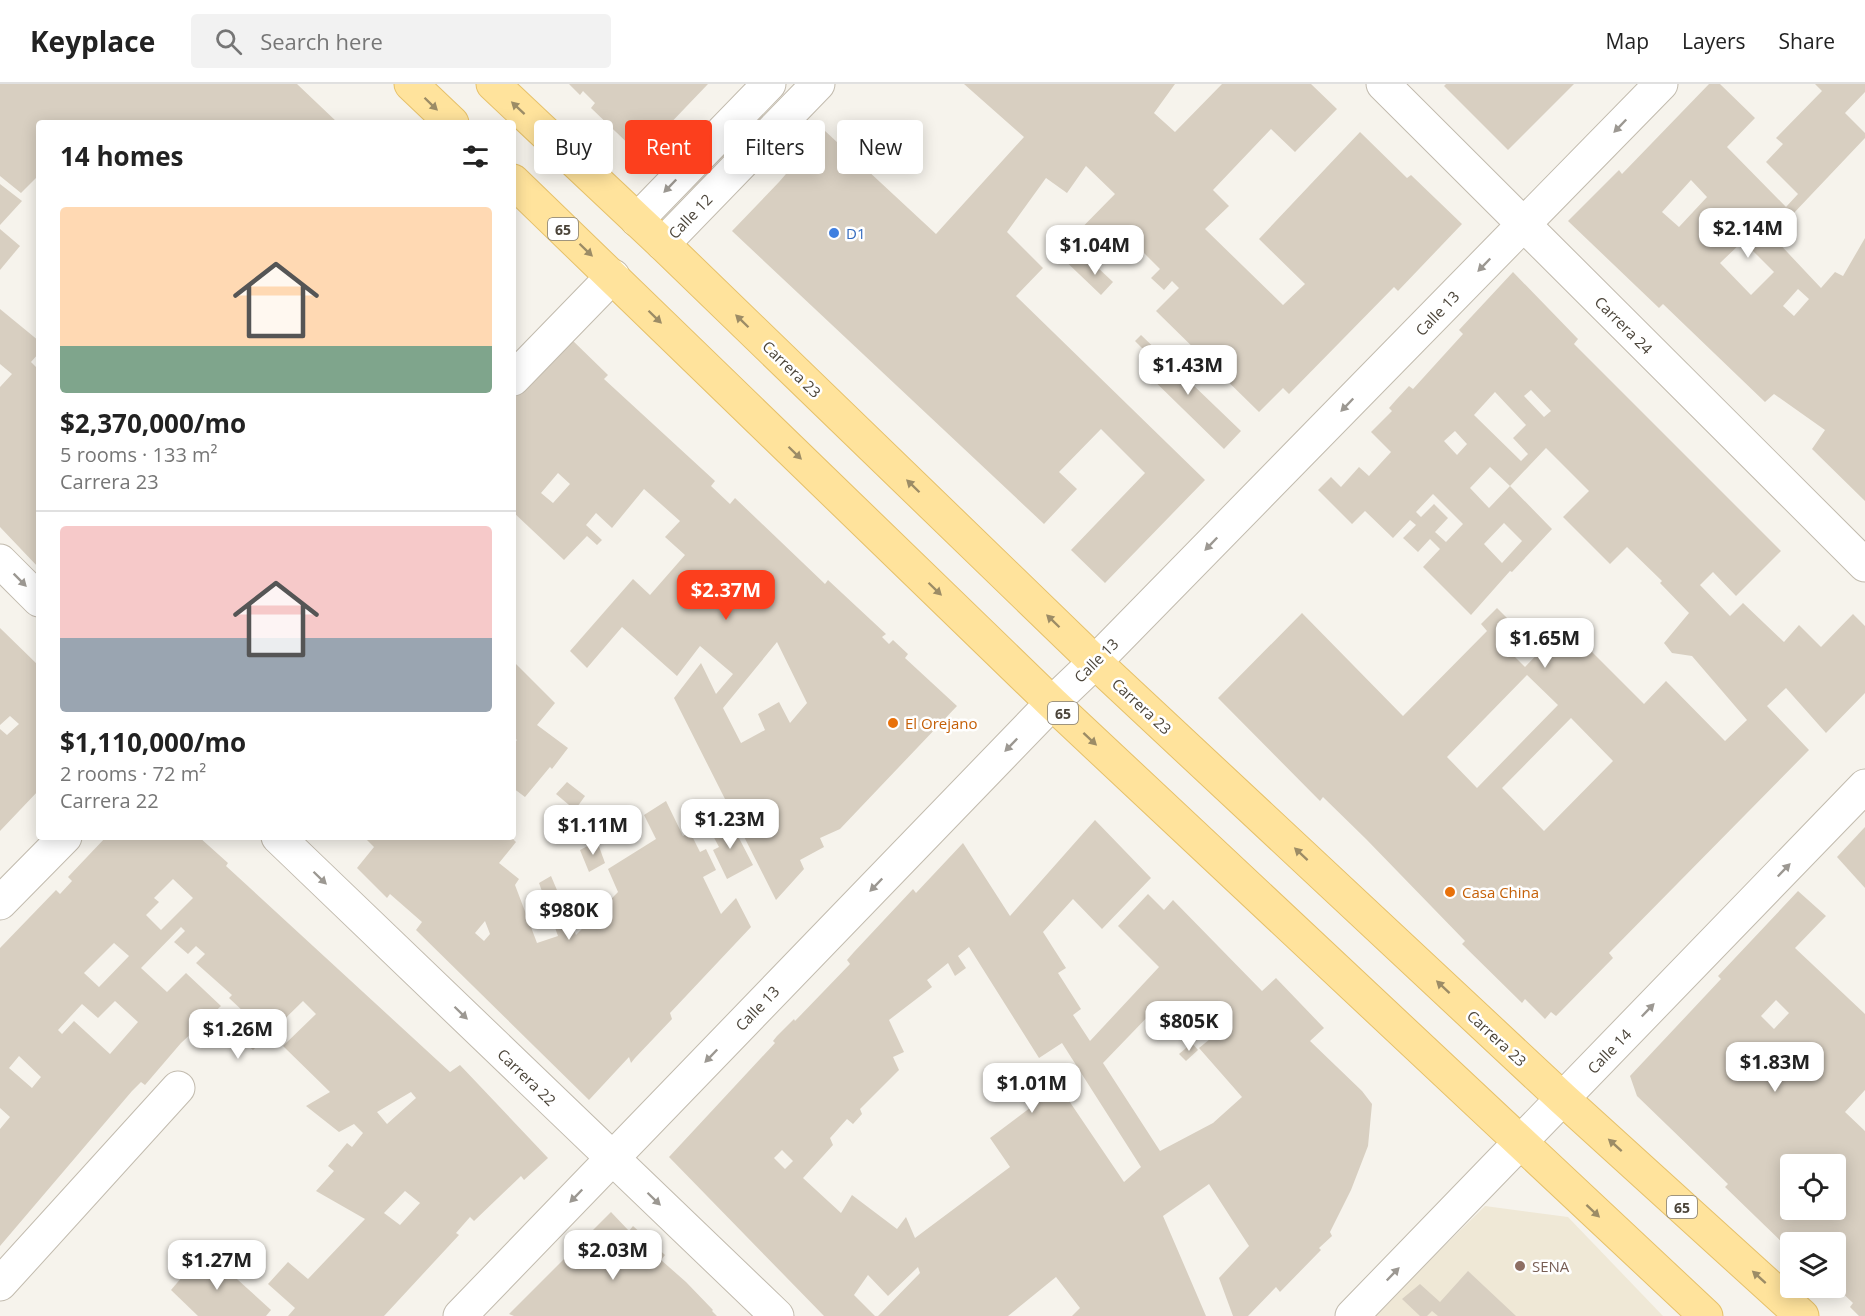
<!DOCTYPE html>
<html lang="en">
<head>
<meta charset="utf-8">
<style>
	:root { --surface:#fff; --page:#f2f2f2; --text:#222; --muted:#767676; --line:#e0e0e0; --accent:#fc3f1d }
	body { margin:0; font-family:"Open Sans",sans-serif; background:var(--page); color:var(--text); height:100vh; display:flex; flex-direction:column; font-size:22px; white-space:nowrap }
	* { box-sizing:border-box; margin:0 }
	p { font-size:20px; color:var(--muted) }
	.icon { flex:none; width:33px; height:33px; fill:none; stroke:currentColor; stroke-width:2; stroke-linecap:round; stroke-linejoin:round }
	.map { position:relative; flex:1; overflow:hidden }
	.panel { position:absolute; left:36px; top:36px; width:480px; height:720px; display:flex; flex-direction:column; background:var(--surface); border-radius:6px; box-shadow:0 3px 15px #0003 }
	.panel>* { flex:none }
	.hud { position:absolute; left:534px; top:36px; width:570px; height:54px; display:flex; gap:12px }
	.buttons { position:absolute; left:1780px; top:1070px; display:grid; gap:12px }
	.buttons a { display:grid; place-items:center; width:66px; height:66px; border-radius:6px; background:var(--surface); box-shadow:0 3px 15px #0003; font-size:30px }
	.price { position:absolute; translate:-50% -51px; padding:0 14px; border-radius:12px; background:#fff; color:#222; font-size:20px; line-height:39px; filter:drop-shadow(0 2px 3px #0008) }
	.price::after { content:''; position:absolute; left:50%; top:36px; width:18px; height:14px; margin-left:-9px; background:inherit; clip-path:polygon(0 0,100% 0,50% 100%) }
	.price.selected { background:var(--accent); color:#fff }
	ul { padding:0; list-style:none }
	li { display:grid; align-content:center; gap:12px; height:318px; padding:0 24px }
	li+li { border-top:2px solid var(--line) }
	li span { display:grid; place-items:center; height:186px; border-radius:6px; color:#555 }
	li>.icon { margin-inline-start:auto }
	span .icon { width:108px; height:108px; fill:#fffc; stroke-width:1 }
	li b { font-size:26px }
	h2 { display:flex; justify-content:space-between; align-items:center; height:72px; padding:0 24px; font-size:26px }
	.tag { padding:0 21px; border-radius:6px; background:var(--surface); box-shadow:0 3px 15px #0003; font-size:21px; line-height:54px }
	.tag.selected { background:var(--accent); color:#fff }
	header { display:flex; align-items:center; gap:36px; box-sizing:border-box; height:84px; padding:0 30px; background:var(--surface); border-bottom:2px solid var(--line) }
	header strong { font-size:28px }
	nav { display:flex; gap:33px; margin-inline-start:auto; font-size:21px }
	.search { width:420px; height:54px; background:var(--page); display:flex; align-items:center; gap:15px; box-sizing:border-box; padding:0 21px; border-radius:6px; color:var(--muted); font-size:22px }
	.map>svg:first-child { display:block }
	.education { fill:#efe8d6 }
	.building { fill:#d8cfc1; fill-rule:evenodd }
	.lines { fill:none; stroke-linecap:round; stroke-linejoin:round }
	.minor-casing { stroke:#c2bbae; stroke-width:35 }
	.tertiary-casing { stroke:#c2bbae; stroke-width:35 }
	.primary-casing { stroke:#e6c16a; stroke-width:35 }
	.minor { stroke:#fff; stroke-width:33 }
	.tertiary { stroke:#fff; stroke-width:33 }
	.primary { stroke:#ffe39c; stroke-width:33 }
	.oneway { fill:#9c8c66 }
	.oneway2 { fill:#9c9892 }
	.shop-dot { fill:#3f7fe0; stroke:#fff; stroke-width:2 }
	.food-dot { fill:#e8710a; stroke:#fff; stroke-width:2 }
	.education-dot { fill:#8d6e63; stroke:#fff; stroke-width:2 }
	.labels { text-anchor:middle; dominant-baseline:central; stroke-width:5; stroke-linejoin:round; paint-order:stroke }
	.shield { fill:#fff; stroke:#817c74; stroke-width:1.5 }
	.shield-label { font-size:14px; font-weight:bold; fill:#4b4439 }
	.street-label { font-size:15px; fill:#4b4439; stroke:#fff }
	.shop-label { font-size:15px; fill:#366cbe; stroke:#fff; text-anchor:start }
	.food-label { font-size:15px; fill:#c56008; stroke:#fff; text-anchor:start }
	.education-label { font-size:15px; fill:#785e54; stroke:#fff; text-anchor:start }
</style>
</head>
<body>
<header>
<strong>Keyplace</strong>
<div class="search"><svg class="icon" aria-label="search" viewBox="0 0 24 24"><circle cx="10" cy="10" r="6"/><path d="M15 15l6 6"/></svg>Search here</div>
<nav><a>Map</a><a>Layers</a><a>Share</a></nav>
</header>
<div class="map">
<svg width="1865" height="1232" viewBox="0 0 1865 1232">
	<rect width="100%" height="100%" fill="#f6f3ec"/>
	<path class="education" d="M 1485,1122 L 1568,1133 L 1663,1232 L 1373,1232 Z"/>
	<g class="building">
		<path d="M 0,0 L 297,0 L 338,39 L 39,39 L 39,91 L 21,109 L 0,92 Z"/>
		<path d="M 569,0 L 708,0 L 640,71 L 591,24 L 595,19 L 583,7 L 580,11 Z"/>
		<path d="M 964,0 L 1175,0 L 1154,29 L 1175,48 L 1222,0 L 1311,0 L 1337,25 L 1295,68 L 1271,45 L 1213,106 L 1229,122 L 1205,145 L 1283,221 L 1305,200 L 1259,155 L 1360,48 L 1407,94 L 1411,91 L 1462,140 L 1398,207 L 1394,203 L 1289,310 L 1283,304 L 1259,328 L 1156,227 L 1179,204 L 1172,197 L 1164,206 L 1151,194 L 1160,185 L 1126,151 L 1096,182 L 1113,198 L 1101,211 L 1057,169 L 1115,110 L 1086,82 L 1067,109 L 1046,94 L 1007,148 L 1043,184 L 1016,212 L 1205,396 L 1105,499 L 1071,466 L 1145,389 L 1101,345 L 1059,388 L 1077,405 L 1044,440 L 732,147 L 779,98 L 824,46 L 936,150 L 1024,53 Z"/>
		<path d="M 1446,0 L 1574,0 L 1508,66 L 1444,2 Z"/>
		<path d="M 1709,0 L 1720,0 L 1755,34 L 1727,63 L 1786,123 L 1798,110 L 1766,78 L 1783,60 L 1776,54 L 1822,7 L 1815,0 L 1865,0 L 1865,8 L 1845,29 L 1865,49 L 1865,54 L 1772,152 L 1821,204 L 1835,188 L 1843,192 L 1865,154 L 1865,417 L 1812,365 L 1825,346 L 1774,310 L 1765,318 L 1663,220 L 1659,224 L 1568,137 L 1619,86 L 1622,90 ZM 1691,96 L 1707,113 L 1679,143 L 1662,128 ZM 1743,157 L 1774,188 L 1751,211 L 1720,179 ZM 1798,205 L 1809,215 L 1794,232 L 1783,222 Z"/>
		<path d="M 0,100 L 22,117 L 0,141 Z"/>
		<path d="M 0,145 L 20,162 L 0,186 Z"/>
		<path d="M 1513,188 L 1578,255 L 1574,260 L 1781,467 L 1736,512 L 1713,488 L 1700,501 L 1730,532 L 1743,519 L 1784,558 L 1799,541 L 1821,563 L 1853,530 L 1865,542 L 1865,609 L 1826,649 L 1786,604 L 1767,622 L 1809,666 L 1609,869 L 1613,874 L 1562,926 L 1556,932 L 1551,928 L 1545,935 L 1525,915 L 1522,919 L 1462,860 L 1465,857 L 1366,755 L 1323,713 L 1320,717 L 1218,614 L 1302,529 L 1403,632 L 1487,547 L 1481,540 L 1497,524 L 1514,541 L 1499,557 L 1525,583 L 1565,541 L 1644,620 L 1666,597 L 1725,657 L 1747,636 L 1692,572 L 1672,569 L 1664,559 L 1689,529 L 1660,499 L 1662,497 L 1627,463 L 1610,480 L 1563,433 L 1589,407 L 1546,364 L 1510,402 L 1490,383 L 1470,404 L 1489,424 L 1510,402 L 1552,445 L 1512,488 L 1510,487 L 1471,531 L 1423,483 L 1440,465 L 1430,455 L 1418,468 L 1403,454 L 1416,441 L 1410,436 L 1393,454 L 1365,427 L 1352,440 L 1318,406 L 1331,393 L 1341,403 L 1359,383 L 1369,392 L 1391,368 L 1371,348 L 1392,327 L 1389,324 L 1396,316 L 1409,302 L 1413,305 L 1463,250 L 1459,246 ZM 1531,306 L 1551,327 L 1544,333 L 1524,312 ZM 1495,308 L 1526,341 L 1513,354 L 1528,370 L 1521,377 L 1474,331 ZM 1455,347 L 1467,360 L 1457,371 L 1444,357 ZM 1433,410 L 1463,440 L 1446,458 L 1435,448 L 1448,434 L 1434,420 L 1421,433 L 1416,428 ZM 1504,439 L 1522,457 L 1502,479 L 1484,460 ZM 1527,591 L 1558,621 L 1477,704 L 1447,673 ZM 1571,634 L 1613,677 L 1544,747 L 1502,704 Z"/>
		<path d="M 0,225 L 39,257 L 39,269 L 31,278 L 39,286 L 39,484 L 0,443 L 0,303 L 12,290 L 0,280 Z"/>
		<path d="M 1141,251 L 1241,347 L 1224,365 L 1140,283 L 1150,272 L 1135,257 Z"/>
		<path d="M 569,253 L 608,291 L 604,295 L 715,397 L 711,402 L 730,420 L 735,414 L 825,500 L 828,496 L 886,550 L 882,553 L 889,560 L 893,556 L 908,570 L 905,574 L 957,622 L 840,745 L 820,754 L 824,763 L 800,776 L 804,785 L 776,816 L 674,614 L 701,579 L 716,610 L 733,590 L 700,562 L 677,592 L 622,543 L 587,584 L 570,567 L 633,495 L 650,511 L 685,471 L 665,453 L 680,437 L 644,405 L 612,444 L 596,429 L 586,441 L 602,456 L 597,461 L 587,452 L 564,476 L 513,428 L 513,315 ZM 558,389 L 570,400 L 553,419 L 541,409 ZM 777,558 L 807,619 L 790,639 L 779,618 L 758,630 L 765,646 L 741,659 L 723,624 Z"/>
		<path d="M 0,544 L 39,582 L 39,706 L 0,747 L 0,645 L 7,651 L 19,640 L 10,632 L 0,641 Z"/>
		<path d="M 513,577 L 555,619 L 537,641 L 568,664 L 552,685 L 550,683 L 525,713 L 513,704 L 513,660 L 517,656 L 513,653 Z"/>
		<path d="M 567,698 L 585,712 L 575,726 L 556,710 Z"/>
		<path d="M 666,717 L 683,752 L 690,748 L 700,768 L 706,765 L 716,786 L 703,793 L 721,830 L 736,814 L 751,843 L 670,929 L 672,935 L 635,974 L 631,979 L 629,973 L 589,1016 L 416,846 L 422,838 L 390,810 L 387,814 L 357,784 L 374,763 L 364,753 L 511,753 L 516,758 L 499,779 L 519,795 L 515,801 L 537,859 L 558,852 L 539,799 L 551,792 L 576,851 L 618,808 L 608,785 L 656,755 L 644,731 ZM 485,837 L 490,850 L 484,857 L 475,849 Z"/>
		<path d="M 729,735 L 753,781 L 727,795 L 713,766 L 719,763 L 710,746 Z"/>
		<path d="M 1095,736 L 1151,794 L 1102,845 L 1073,815 L 1043,848 L 1066,884 L 1058,889 L 1081,925 L 1073,931 L 1090,957 L 1159,883 L 1118,842 L 1148,810 L 1164,826 L 1173,816 L 1262,907 L 1276,894 L 1324,944 L 1310,957 L 1362,1007 L 1372,1020 L 1368,1062 L 1351,1106 L 1330,1148 L 1332,1152 L 1319,1164 L 1321,1166 L 1280,1208 L 1276,1203 L 1248,1232 L 1233,1232 L 1219,1194 L 1249,1162 L 1209,1100 L 1163,1132 L 1206,1232 L 1072,1232 L 1080,1224 L 1056,1193 L 1008,1232 L 878,1232 L 920,1189 L 918,1183 L 888,1212 L 868,1191 L 854,1211 L 875,1232 L 824,1232 L 669,1073 L 775,959 L 773,957 L 777,952 L 794,935 L 795,937 L 850,880 L 847,876 L 854,868 L 913,805 L 916,809 L 963,759 L 1010,832 ZM 969,863 L 1039,974 L 1062,959 L 1141,1083 L 1124,1098 L 1059,1002 L 990,1054 L 1010,1083 L 915,1154 L 906,1133 L 897,1145 L 852,1111 L 841,1129 L 803,1094 L 833,1061 L 830,1054 L 847,1035 L 853,1040 L 862,1030 L 860,1025 L 899,986 L 893,973 L 904,968 L 889,936 L 932,903 L 927,896 L 948,879 L 955,892 L 966,884 L 958,872 ZM 1156,924 L 1170,938 L 1182,927 L 1210,955 L 1199,964 L 1242,1013 L 1213,1039 L 1160,1067 L 1103,979 ZM 782,1066 L 793,1077 L 785,1085 L 774,1074 Z"/>
		<path d="M 1865,743 L 1865,804 L 1837,773 Z"/>
		<path d="M 106,753 L 199,753 L 228,779 L 226,782 L 450,988 L 460,981 L 548,1074 L 524,1096 L 521,1092 L 474,1137 L 470,1133 L 456,1149 L 459,1151 L 384,1232 L 288,1232 L 295,1224 L 268,1200 L 288,1178 L 308,1195 L 365,1135 L 316,1107 L 334,1087 L 328,1082 L 347,1059 L 352,1063 L 363,1049 L 354,1040 L 339,1048 L 306,1022 L 330,1008 L 283,962 L 316,930 L 303,917 L 253,966 L 244,958 L 262,941 L 249,928 L 246,930 L 229,914 L 232,911 L 196,879 L 205,870 L 196,862 L 188,870 L 174,858 L 185,847 L 181,843 L 141,884 L 167,908 L 186,889 L 221,922 L 181,959 L 145,1001 L 141,998 L 132,1007 L 0,1162 L 0,1045 L 10,1033 L 0,1024 L 0,864 L 56,806 L 60,810 L 72,797 L 68,793 ZM 173,795 L 193,814 L 161,846 L 146,831 L 159,818 L 154,814 ZM 114,859 L 129,872 L 99,903 L 84,889 ZM 115,917 L 138,938 L 110,970 L 74,937 L 62,950 L 58,946 L 82,920 L 98,934 ZM 19,972 L 41,993 L 32,1004 L 9,984 ZM 411,1008 L 416,1014 L 387,1040 L 377,1028 ZM 405,1107 L 420,1119 L 400,1141 L 384,1129 Z"/>
		<path d="M 597,757 L 605,779 L 589,788 L 580,766 Z"/>
		<path d="M 1798,807 L 1826,832 L 1795,864 L 1865,930 L 1865,1006 L 1845,1028 L 1865,1047 L 1865,1232 L 1859,1232 L 1850,1223 L 1853,1219 L 1836,1203 L 1836,1158 L 1791,1158 L 1791,1167 L 1725,1103 L 1728,1100 L 1637,1012 L 1630,992 L 1721,895 L 1718,892 ZM 1776,916 L 1789,929 L 1774,945 L 1761,932 ZM 1791,1080 L 1836,1080 L 1836,1125 L 1791,1125 Z"/>
		<path d="M 1192,959 L 1198,966 L 1186,977 L 1179,970 Z"/>
		<path d="M 611,1128 L 629,1147 L 633,1142 L 665,1171 L 661,1176 L 686,1198 L 713,1226 L 712,1227 L 717,1232 L 514,1232 L 509,1230 Z"/>
		<path d="M 205,1166 L 271,1226 L 266,1232 L 198,1232 L 171,1206 Z"/>
		<path d="M 1468,1187 L 1516,1232 L 1438,1232 L 1432,1227 L 1427,1232 L 1420,1232 L 1402,1215 L 1420,1200 L 1440,1218 Z"/>
	</g>
	<g class="lines">
		<g class="minor-casing">
			<g id="minor">
				<path d="M 1383,0 L 1865,481"/>
				<path d="M 513,295 L 613,192"/>
				<path d="M 0,477 L 39,516"/>
				<path d="M 278,753 L 777,1232"/>
				<path d="M 0,819 L 65,753"/>
				<path d="M 0,1200 L 178,1004"/>
			</g>
		</g>
		<g class="tertiary-casing">
			<g id="tertiary">
				<path d="M 637,136 L 769,0"/>
				<path d="M 663,160 L 818,0"/>
				<path d="M 460,1232 L 1052,619 L 1095,578 L 1661,0"/>
				<path d="M 1352,1232 L 1865,702"/>
			</g>
		</g>
		<g class="primary-casing">
			<g id="primary">
				<path d="M 411,0 L 452,39"/>
				<path d="M 493,0 L 663,160 L 1095,578 L 1563,1015 L 1802,1232"/>
				<path d="M 513,97 L 1052,619 L 1706,1232"/>
			</g>
		</g>
		<use href="#minor" class="minor"/>
		<use href="#tertiary" class="tertiary"/>
		<use href="#primary" class="primary"/>
	</g>
	<defs><path id="oneway-solid" d="M-6-.8H1V-3.2L6.5 0L1 3.2V.8H-6Z" transform="scale(1.5)"/></defs>
	<g class="oneway">
		<use href="#oneway-solid" transform="translate(431 20) rotate(44)"/>
		<use href="#oneway-solid" transform="translate(518 24) rotate(-137)"/>
		<use href="#oneway-solid" transform="translate(586 166) rotate(44)"/>
		<use href="#oneway-solid" transform="translate(655 233) rotate(44)"/>
		<use href="#oneway-solid" transform="translate(742 237) rotate(-136)"/>
		<use href="#oneway-solid" transform="translate(795 369) rotate(44)"/>
		<use href="#oneway-solid" transform="translate(913 402) rotate(-136)"/>
		<use href="#oneway-solid" transform="translate(935 505) rotate(44)"/>
		<use href="#oneway-solid" transform="translate(1053 537) rotate(-136)"/>
		<use href="#oneway-solid" transform="translate(1090 655) rotate(43)"/>
		<use href="#oneway-solid" transform="translate(1301 770) rotate(-137)"/>
		<use href="#oneway-solid" transform="translate(1443 903) rotate(-137)"/>
		<use href="#oneway-solid" transform="translate(1615 1061) rotate(-138)"/>
		<use href="#oneway-solid" transform="translate(1593 1127) rotate(43)"/>
		<use href="#oneway-solid" transform="translate(1759 1193) rotate(-138)"/>
	</g>
	<g class="oneway2">
		<use href="#oneway-solid" transform="translate(1620 42) rotate(134)"/>
		<use href="#oneway-solid" transform="translate(670 102) rotate(134)"/>
		<use href="#oneway-solid" transform="translate(1484 181) rotate(134)"/>
		<use href="#oneway-solid" transform="translate(1347 321) rotate(134)"/>
		<use href="#oneway-solid" transform="translate(1211 460) rotate(134)"/>
		<use href="#oneway-solid" transform="translate(20 496) rotate(45)"/>
		<use href="#oneway-solid" transform="translate(1011 661) rotate(134)"/>
		<use href="#oneway-solid" transform="translate(1784 786) rotate(-46)"/>
		<use href="#oneway-solid" transform="translate(320 794) rotate(44)"/>
		<use href="#oneway-solid" transform="translate(876 801) rotate(134)"/>
		<use href="#oneway-solid" transform="translate(1648 926) rotate(-46)"/>
		<use href="#oneway-solid" transform="translate(461 929) rotate(44)"/>
		<use href="#oneway-solid" transform="translate(711 972) rotate(134)"/>
		<use href="#oneway-solid" transform="translate(576 1112) rotate(134)"/>
		<use href="#oneway-solid" transform="translate(654 1115) rotate(44)"/>
		<use href="#oneway-solid" transform="translate(1393 1190) rotate(-46)"/>
	</g>
	<circle class="shop-dot" cx="834" cy="149" r="6"/>
	<g class="food-dot">
		<circle cx="893" cy="639" r="6"/>
		<circle cx="1450" cy="808" r="6"/>
	</g>
	<circle class="education-dot" cx="1520" cy="1182" r="6"/>
	<g class="labels">
		<g class="shield">
			<rect x="548" y="134" width="30" height="22" rx="4.5"/>
			<rect x="1048" y="618" width="30" height="22" rx="4.5"/>
			<rect x="1667" y="1112" width="30" height="22" rx="4.5"/>
		</g>
		<g class="shield-label">
			<text x="563" y="145">65</text>
			<text x="1063" y="629">65</text>
			<text x="1682" y="1123">65</text>
		</g>
		<g class="street-label">
			<text transform="translate(690 132) rotate(-46)">Calle 12</text>
			<text transform="translate(1437 229) rotate(-46)">Calle 13</text>
			<text transform="translate(1624 241) rotate(45)">Carrera 24</text>
			<text transform="translate(792 285) rotate(44)">Carrera 23</text>
			<text transform="translate(1096 576) rotate(-45)">Calle 13</text>
			<text transform="translate(1142 622) rotate(43)">Carrera 23</text>
			<text transform="translate(757 924) rotate(-46)">Calle 13</text>
			<text transform="translate(1497 954) rotate(43)">Carrera 23</text>
			<text transform="translate(1609 967) rotate(-46)">Calle 14</text>
			<text transform="translate(527 993) rotate(44)">Carrera 22</text>
		</g>
		<g class="shop-label">
			<text x="846" y="149">D1</text>
		</g>
		<g class="food-label">
			<text x="905" y="639">El Orejano</text>
			<text x="1462" y="808">Casa China</text>
		</g>
		<g class="education-label">
			<text x="1532" y="1182">SENA</text>
		</g>
	</g>
</svg>
<div class="buttons">
<a><svg class="icon" aria-label="locate" viewBox="0 0 24 24"><circle cx="12" cy="12" r="6"/><path d="M12 2v4M12 18v4M2 12h4M18 12h4"/></svg></a>
<a><svg class="icon" aria-label="layers" viewBox="0 0 24 24"><path d="M12 4l9 5-9 5-9-5zM3 14l9 5 9-5"/></svg></a>
</div>
<b class="price" style="left:1748px;top:175px">$2.14M</b>
<b class="price" style="left:1095px;top:192px">$1.04M</b>
<b class="price" style="left:1188px;top:312px">$1.43M</b>
<b class="price selected" style="left:726px;top:537px">$2.37M</b>
<b class="price" style="left:1545px;top:585px">$1.65M</b>
<b class="price" style="left:730px;top:766px">$1.23M</b>
<b class="price" style="left:593px;top:772px">$1.11M</b>
<b class="price" style="left:569px;top:857px">$980K</b>
<b class="price" style="left:1189px;top:968px">$805K</b>
<b class="price" style="left:238px;top:976px">$1.26M</b>
<b class="price" style="left:1775px;top:1009px">$1.83M</b>
<b class="price" style="left:1032px;top:1030px">$1.01M</b>
<b class="price" style="left:613px;top:1197px">$2.03M</b>
<b class="price" style="left:217px;top:1207px">$1.27M</b>
<div class="hud">
<a class="tag">Buy</a>
<a class="tag selected">Rent</a>
<a class="tag">Filters</a>
<a class="tag">New</a>
</div>
<section class="panel">
<h2>14 homes<svg class="icon" aria-label="filters" viewBox="0 0 24 24"><path d="M4 7h16M4 17h16"/><circle cx="9" cy="7" r="2"/><circle cx="15" cy="17" r="2"/></svg></h2>
<ul>
<li><span style="background:linear-gradient(#ffd9b3 75%,#7fa58c 0)"><svg class="icon" aria-label="home" viewBox="0 0 24 24"><path d="M3 11l9-7 9 7M6 9v11h12V9"/></svg></span><div><b>$2,370,000/mo</b><p>5 rooms · 133 m²</p><p>Carrera 23</p></div></li>
<li><span style="background:linear-gradient(#f6c9c9 60%,#9aa5b1 0)"><svg class="icon" aria-label="home" viewBox="0 0 24 24"><path d="M3 11l9-7 9 7M6 9v11h12V9"/></svg></span><div><b>$1,110,000/mo</b><p>2 rooms · 72 m²</p><p>Carrera 22</p></div></li>
</ul>
</section>
</div>
</body>
</html>
